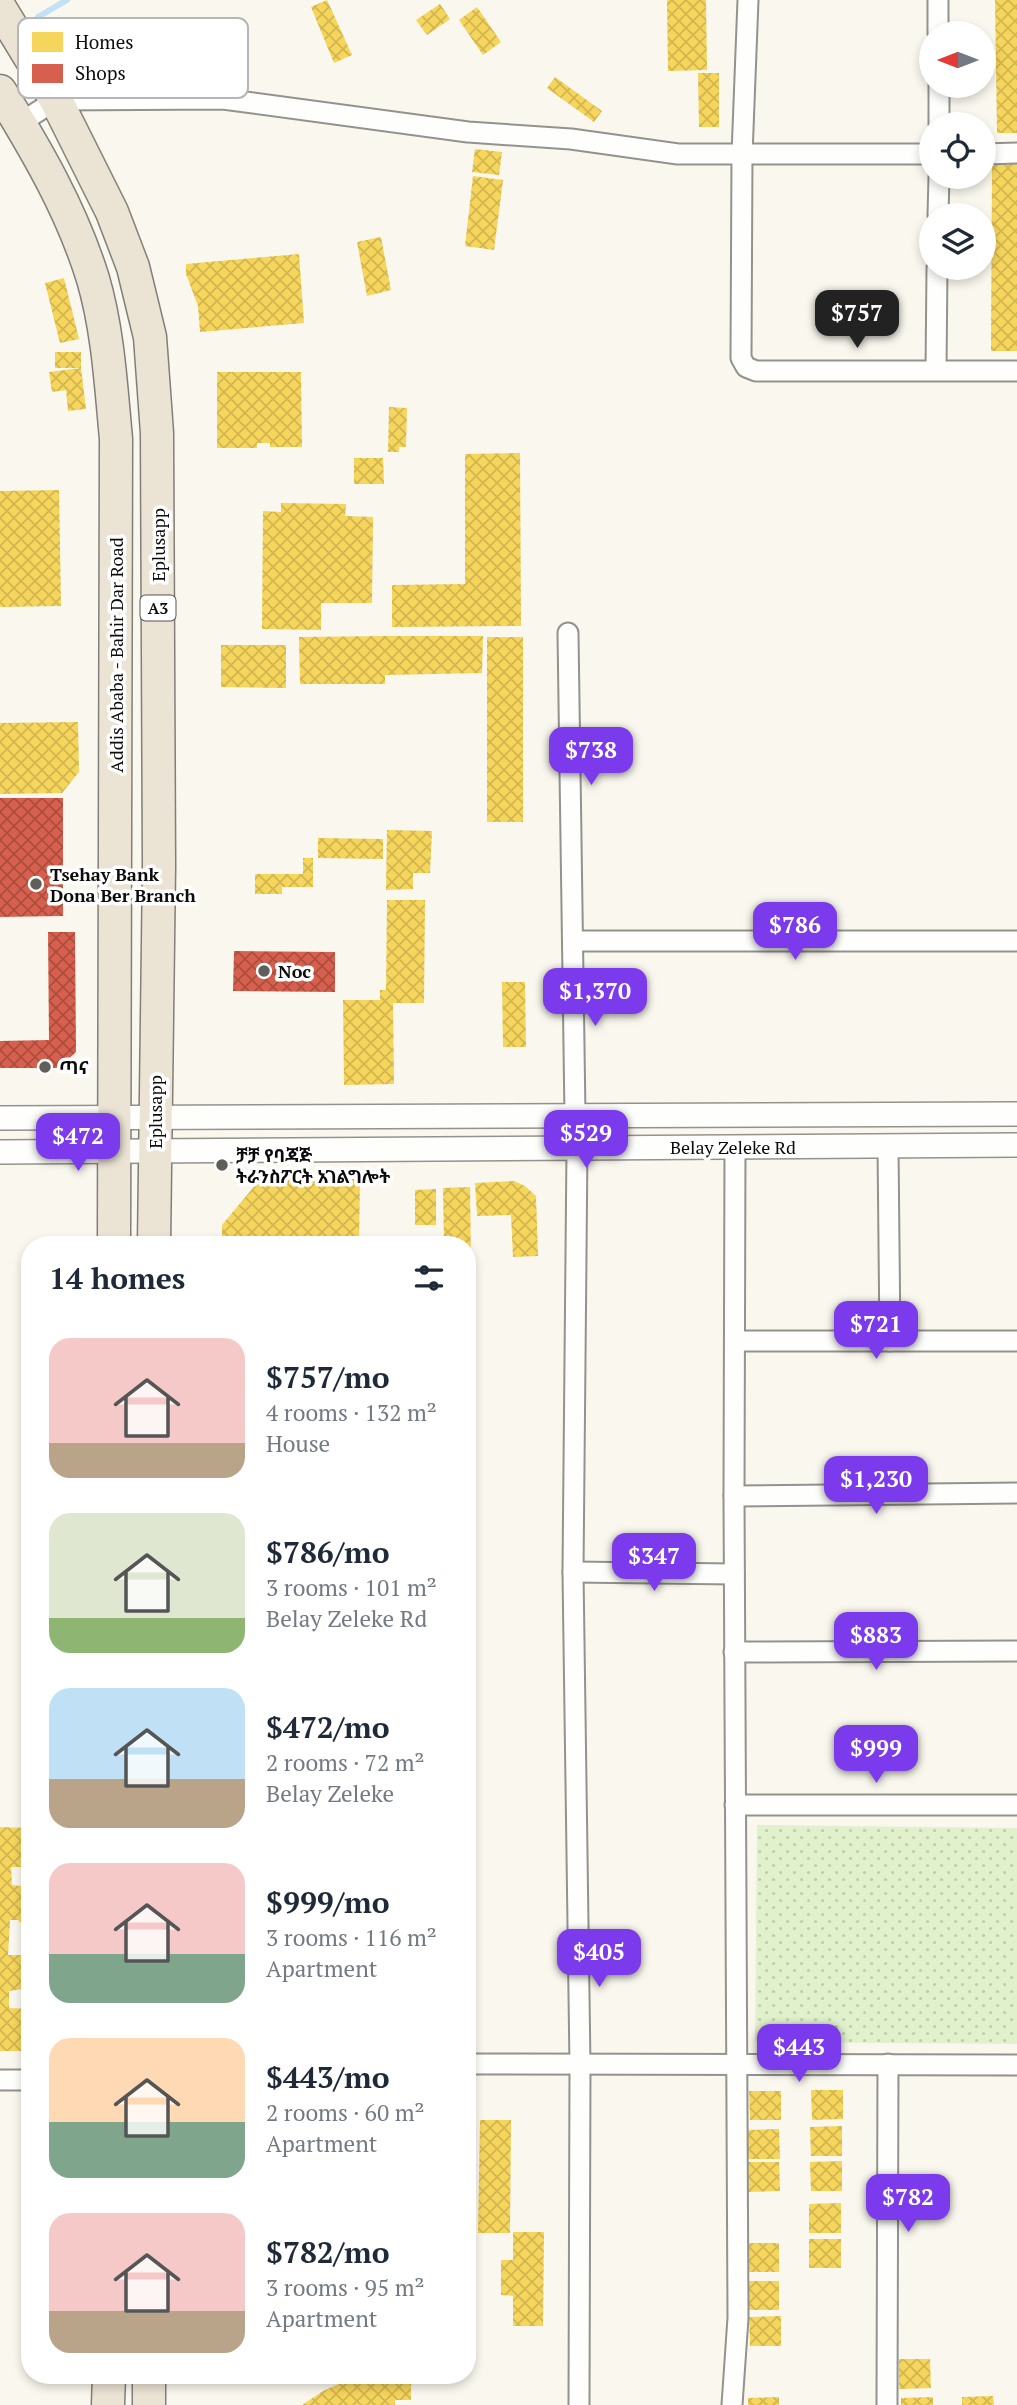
<!DOCTYPE html>
<html lang="en">
<head>
<meta charset="utf-8">
<style>
	:root { --surface:#fff; --page:#f6f6f7; --text:#1f2937; --muted:#747a83; --accent:#7c3aed }
	body { margin:0; font-family:"PT Serif","Noto Sans Ethiopic",serif; background:var(--page); color:var(--text); height:100vh; display:flex; flex-direction:column; font-size:26px; white-space:nowrap }
	* { box-sizing:border-box; margin:0 }
	p { font-size:23px; color:var(--muted) }
	.icon { flex:none; width:38px; height:38px; fill:none; stroke:currentColor; stroke-width:2; stroke-linecap:round; stroke-linejoin:round }
	.map { position:relative; flex:1; overflow:hidden }
	.sheet { position:absolute; left:21px; top:1236px; width:455px; height:1148px; display:flex; flex-direction:column; background:var(--surface); border-radius:28px; box-shadow:0 4px 10px #0003 }
	.sheet>* { flex:none }
	.needle { width:46px; rotate:270deg }
	.tools { position:absolute; left:919px; top:21px; display:grid; gap:14px }
	.tools a { display:grid; place-items:center; width:77px; height:77px; border-radius:50%; background:var(--surface); box-shadow:0 4px 10px #0003; font-size:35px }
	.price { position:absolute; translate:-50% -60px; padding:0 16px; border-radius:14px; background:var(--accent); color:#fff; font-size:23px; line-height:46px; filter:drop-shadow(0 2px 4px #0008) }
	.price::after { content:''; position:absolute; left:50%; top:42px; width:21px; height:16px; margin-left:-10px; background:inherit; clip-path:polygon(0 0,100% 0,50% 100%) }
	.price.current { background:#222; color:#fff }
	ul { padding:0; list-style:none }
	li { display:flex; align-items:center; gap:21px; height:175px; padding:0 28px }
	li span { display:grid; place-items:center; flex:none; width:196px; height:140px; border-radius:21px; color:#555 }
	li>.icon { margin-inline-start:auto }
	span .icon { width:84px; height:84px; fill:#fffc; stroke-width:1 }
	li b { font-size:30px }
	h2 { display:flex; justify-content:space-between; align-items:center; height:84px; padding:0 28px; font-size:30px }
	.map>svg:first-child { display:block }
	.green { fill:url(#green-dots) }
	.homes { fill:url(#homes-cross-hatch) }
	.shops { fill:url(#shops-cross-hatch) }
	.lines { fill:none; stroke-linecap:round; stroke-linejoin:round }
	.stream { stroke:#c2e1f6; stroke-width:6 }
	.minor-casing { stroke:#93928d; stroke-width:23 }
	.tertiary-casing { stroke:#93928d; stroke-width:26 }
	.trunk-casing { stroke:#807f7a; stroke-width:35 }
	.minor { stroke:#fefefc; stroke-width:19 }
	.tertiary { stroke:#fefefc; stroke-width:23 }
	.trunk { stroke:#ebe3d4; stroke-width:32 }
	.poi-dot { fill:#5f5e5a; stroke:#fff; stroke-width:2.5 }
	.labels { text-anchor:middle; dominant-baseline:central; stroke-width:7; stroke-linejoin:round; paint-order:stroke }
	.shield { fill:#fff; stroke:#545454; stroke-width:2 }
	.shield-label { font-size:16px; font-weight:bold; fill:#0b0b0b }
	.street-label { font-size:18px; fill:#0b0b0b; stroke:#fff }
	.poi-label { font-size:18px; font-weight:bold; fill:#0b0b0b; stroke:#fff; text-anchor:start }
	.key { fill:#fff; stroke:#b6b6b6; stroke-width:2 }
	.key-label { font-size:19px; fill:#0b0b0b }
</style>
</head>
<body>
<div class="map">
<svg width="1017" height="2405" viewBox="0 0 1017 2405">
	<defs>
		<pattern id="green-dots" width="8" height="8" patternUnits="userSpaceOnUse" patternTransform="scale(1.75)"><rect width="8" height="8" fill="#e1f1cc"/><path d="M2 2h.1M6 6h.1" fill="none" stroke="#c0cdae" stroke-width="1.8" stroke-linecap="round"/></pattern>
		<pattern id="homes-cross-hatch" width="8" height="8" patternUnits="userSpaceOnUse" patternTransform="scale(1.75)"><rect width="8" height="8" fill="#f6d55c"/><path d="M0 0l8 8M0 8l8-8" fill="none" stroke="#d2b64f"/></pattern>
		<pattern id="shops-cross-hatch" width="8" height="8" patternUnits="userSpaceOnUse" patternTransform="scale(1.75)"><rect width="8" height="8" fill="#d6604d"/><path d="M0 0l8 8M0 8l8-8" fill="none" stroke="#ac4d3e"/></pattern>
	</defs>
	<rect width="100%" height="100%" fill="#faf8ee"/>
	<path class="green" d="M 757,1825 L 1017,1828 L 1017,2044 L 755,2042 Z"/>
	<g class="homes">
		<path d="M 327,0 L 352,55 L 334,63 L 311,7 Z"/>
		<path d="M 667,0 L 706,0 L 707,70 L 668,71 Z"/>
		<path d="M 995,0 L 1017,0 L 1017,133 L 997,133 Z"/>
		<path d="M 440,4 L 450,19 L 427,35 L 416,20 Z"/>
		<path d="M 477,7 L 501,42 L 483,55 L 459,20 Z"/>
		<path d="M 698,73 L 719,73 L 719,127 L 699,127 Z"/>
		<path d="M 555,77 L 602,111 L 594,122 L 547,88 Z"/>
		<path d="M 475,149 L 502,152 L 499,175 L 472,172 Z"/>
		<path d="M 992,164 L 1017,164 L 1017,351 L 991,351 Z"/>
		<path d="M 473,176 L 503,180 L 494,250 L 465,246 Z"/>
		<path d="M 381,237 L 391,290 L 367,296 L 357,242 Z"/>
		<path d="M 299,254 L 304,323 L 200,332 L 198,306 L 186,274 L 186,264 Z"/>
		<path d="M 64,278 L 79,339 L 60,343 L 45,283 Z"/>
		<rect x="55" y="352" width="26" height="16"/>
		<path d="M 81,368 L 86,409 L 68,411 L 66,390 L 52,392 L 49,372 Z"/>
		<path d="M 217,372 L 301,372 L 302,447 L 270,447 L 270,443 L 257,443 L 257,448 L 217,448 Z"/>
		<path d="M 389,407 L 407,408 L 406,447 L 399,447 L 399,452 L 388,452 Z"/>
		<path d="M 520,453 L 521,626 L 392,627 L 392,585 L 465,584 L 465,454 Z"/>
		<path d="M 354,458 L 383,458 L 384,484 L 354,484 Z"/>
		<path d="M 59,490 L 61,606 L 0,607 L 0,491 Z"/>
		<path d="M 281,503 L 346,504 L 345,516 L 373,517 L 372,603 L 321,603 L 321,630 L 262,629 L 263,511 L 281,512 Z"/>
		<path d="M 385,636 L 483,636 L 482,673 L 385,675 L 385,684 L 300,684 L 299,637 Z"/>
		<rect x="487" y="637" width="36" height="185"/>
		<path d="M 221,645 L 286,645 L 286,688 L 221,687 Z"/>
		<path d="M 78,722 L 79,772 L 62,793 L 0,794 L 0,723 Z"/>
		<path d="M 387,830 L 432,831 L 430,873 L 413,873 L 413,889 L 386,890 Z"/>
		<path d="M 318,838 L 383,839 L 383,859 L 318,858 Z"/>
		<path d="M 303,858 L 313,858 L 313,887 L 282,887 L 282,894 L 255,894 L 255,874 L 303,874 Z"/>
		<path d="M 387,900 L 425,900 L 424,1003 L 393,1003 L 394,1084 L 344,1085 L 343,1000 L 380,1000 L 380,990 L 386,990 Z"/>
		<path d="M 502,982 L 525,982 L 526,1047 L 503,1047 Z"/>
		<path d="M 262,1177 L 360,1179 L 359,1244 L 222,1244 L 222,1225 Z"/>
		<path d="M 514,1181 L 525,1186 L 536,1196 L 538,1256 L 513,1257 L 511,1215 L 477,1216 L 475,1183 Z"/>
		<path d="M 470,1187 L 471,1265 L 467,1265 L 467,1244 L 444,1244 L 443,1188 Z"/>
		<path d="M 436,1189 L 436,1225 L 415,1225 L 415,1190 Z"/>
		<path d="M 441,1236 L 441,1244 L 390,1244 L 390,1237 Z"/>
		<path d="M 0,1827 L 30,1828 L 30,1867 L 11,1867 L 12,1885 L 30,1887 L 30,1932 L 18,1920 L 10,1920 L 8,1955 L 22,1955 L 30,1943 L 30,1988 L 9,1991 L 9,2008 L 29,2009 L 30,2051 L 0,2051 Z"/>
		<path d="M 811,2090 L 843,2090 L 843,2119 L 812,2120 Z"/>
		<path d="M 749,2091 L 781,2091 L 781,2120 L 750,2120 Z"/>
		<path d="M 480,2120 L 511,2120 L 510,2233 L 478,2233 Z"/>
		<path d="M 842,2126 L 842,2156 L 811,2156 L 810,2127 Z"/>
		<path d="M 779,2129 L 780,2159 L 748,2159 L 748,2130 Z"/>
		<path d="M 842,2161 L 842,2191 L 811,2191 L 810,2162 Z"/>
		<path d="M 748,2162 L 779,2162 L 780,2191 L 748,2192 Z"/>
		<path d="M 841,2203 L 841,2233 L 809,2233 L 809,2204 Z"/>
		<path d="M 513,2232 L 544,2232 L 543,2326 L 513,2326 L 513,2296 L 501,2295 L 501,2260 L 513,2260 Z"/>
		<rect x="809" y="2239" width="32" height="29"/>
		<rect x="748" y="2243" width="31" height="29"/>
		<rect x="748" y="2281" width="31" height="29"/>
		<path d="M 781,2316 L 781,2346 L 750,2346 L 749,2317 Z"/>
		<path d="M 899,2359 L 930,2359 L 931,2388 L 899,2389 Z"/>
		<path d="M 367,2376 L 411,2378 L 411,2400 L 395,2400 L 395,2405 L 302,2405 L 323,2391 L 343,2382 Z"/>
		<path d="M 993,2396 L 994,2405 L 962,2405 L 962,2397 Z"/>
		<path d="M 779,2397 L 779,2405 L 748,2405 L 748,2398 Z"/>
		<path d="M 933,2397 L 933,2405 L 901,2405 L 901,2398 Z"/>
	</g>
	<g class="shops">
		<path d="M 0,798 L 63,798 L 63,916 L 0,917 Z"/>
		<path d="M 48,932 L 75,932 L 76,1052 L 59,1068 L 0,1068 L 0,1041 L 49,1040 Z"/>
		<path d="M 234,951 L 335,952 L 335,992 L 233,991 Z"/>
	</g>
	<g class="lines">
		<path class="stream" d="M 38,17 L 67,0"/>
		<g class="minor-casing">
			<g id="minor">
				<path d="M 748,0 L 742,155 L 741,358 L 746,367 L 756,371 L 1017,371"/>
				<path d="M 938,0 L 938,33"/>
				<path d="M 939,86 L 939,124"/>
				<path d="M 20,123 L 56,100 L 223,99 L 468,132 L 571,139 L 678,154 L 931,154"/>
				<path d="M 984,154 L 1017,153"/>
				<path d="M 938,215 L 939,177"/>
				<path d="M 936,370 L 937,268"/>
				<path d="M 568,633 L 575,1115"/>
				<path d="M 574,941 L 1017,941"/>
				<path d="M 888,1146 L 890,1341"/>
				<path d="M 577,1148 L 573,1572 L 580,2065 L 579,2405"/>
				<path d="M 735,1341 L 1017,1341"/>
				<path d="M 734,1496 L 1017,1493"/>
				<path d="M 573,1572 L 734,1574"/>
				<path d="M 734,1652 L 1017,1651"/>
				<path d="M 735,1805 L 1017,1805"/>
				<path d="M 467,2064 L 1017,2065"/>
				<path d="M 0,2080 L 30,2080"/>
				<path d="M 732,2405 L 738,2318 L 734,1496 L 735,1147"/>
				<path d="M 887,2405 L 888,2064"/>
			</g>
		</g>
		<g class="tertiary-casing">
			<g id="tertiary">
				<path d="M 0,1118 L 1017,1114"/>
				<path d="M 0,1152 L 1017,1145"/>
			</g>
		</g>
		<g class="trunk-casing">
			<g id="trunk">
				<path d="M 0,8 L 56,100 L 112,212 L 133,267 L 150,337 L 157,433 L 159,867 L 154,1244"/>
				<path d="M 0,91 C 37,151 72,211 93,279 C 108,330 111,386 116,439 L 114,1244"/>
				<path d="M 108,2405 L 109,2375"/>
				<path d="M 149,2405 L 149,2375"/>
			</g>
		</g>
		<use href="#minor" class="minor"/>
		<use href="#tertiary" class="tertiary"/>
		<use href="#trunk" class="trunk"/>
	</g>
	<g class="poi-dot">
		<circle cx="36" cy="884" r="7"/>
		<circle cx="264" cy="971" r="7"/>
		<circle cx="45" cy="1067" r="7"/>
		<circle cx="222" cy="1165" r="7"/>
	</g>
	<g class="labels">
		<rect class="shield" x="140.5" y="595.5" width="35" height="25" rx="5"/>
		<g class="shield-label">
			<text x="158" y="608">A3</text>
		</g>
		<g class="street-label">
			<text transform="translate(158 545) rotate(-90)">Eplusapp</text>
			<text transform="translate(116 655) rotate(-90)">Addis Ababa - Bahir Dar Road</text>
			<text transform="translate(155 1112) rotate(-90)">Eplusapp</text>
			<text x="733" y="1147">Belay Zeleke Rd</text>
		</g>
		<g class="poi-label">
			<text x="50" y="874">Tsehay Bank<tspan x="50" dy="21">Dona Ber Branch</tspan></text>
			<text x="278" y="971">Noc</text>
			<text x="59" y="1067">ጣና</text>
			<text x="236" y="1155">ቻቻ የባጃጅ<tspan x="236" dy="21">ትራንስፖርት አገልግሎት</tspan></text>
		</g>
	</g>
	<rect x="18" y="18" width="230" height="80" rx="10" class="key"/>
	<rect x="32" y="32" width="31" height="20" fill="#f6d55c"/>
	<rect x="32" y="64" width="31" height="19" fill="#d6604d"/>
	<g class="key-label">
		<text x="75" y="49">Homes</text>
		<text x="75" y="80">Shops</text>
	</g>
</svg>
<div class="tools">
<a><svg class="needle" viewBox="-14 -14 28 28"><path d="M0-13l5 13h-10z" fill="#e53935"/><path d="M0 13l5-13h-10z" fill="#747a83"/></svg></a>
<a><svg class="icon" aria-label="locate" viewBox="0 0 24 24"><circle cx="12" cy="12" r="6"/><path d="M12 2v4M12 18v4M2 12h4M18 12h4"/></svg></a>
<a><svg class="icon" aria-label="layers" viewBox="0 0 24 24"><path d="M12 4l9 5-9 5-9-5zM3 14l9 5 9-5"/></svg></a>
</div>
<b class="price current" style="left:857px;top:350px">$757</b>
<b class="price" style="left:591px;top:787px">$738</b>
<b class="price" style="left:795px;top:962px">$786</b>
<b class="price" style="left:595px;top:1028px">$1,370</b>
<b class="price" style="left:586px;top:1170px">$529</b>
<b class="price" style="left:78px;top:1173px">$472</b>
<b class="price" style="left:876px;top:1361px">$721</b>
<b class="price" style="left:876px;top:1516px">$1,230</b>
<b class="price" style="left:654px;top:1593px">$347</b>
<b class="price" style="left:876px;top:1672px">$883</b>
<b class="price" style="left:876px;top:1785px">$999</b>
<b class="price" style="left:599px;top:1989px">$405</b>
<b class="price" style="left:799px;top:2084px">$443</b>
<b class="price" style="left:908px;top:2234px">$782</b>
<section class="sheet">
<h2>14 homes<svg class="icon" aria-label="filters" viewBox="0 0 24 24"><path d="M4 7h16M4 17h16"/><circle cx="9" cy="7" r="2"/><circle cx="15" cy="17" r="2"/></svg></h2>
<ul>
<li><span style="background:linear-gradient(#f6c9c9 75%,#b9a48a 0)"><svg class="icon" aria-label="home" viewBox="0 0 24 24"><path d="M3 11l9-7 9 7M6 9v11h12V9"/></svg></span><div><b>$757/mo</b><p>4 rooms · 132 m²</p><p>House</p></div></li>
<li><span style="background:linear-gradient(#dfe7d0 75%,#8fb573 0)"><svg class="icon" aria-label="home" viewBox="0 0 24 24"><path d="M3 11l9-7 9 7M6 9v11h12V9"/></svg></span><div><b>$786/mo</b><p>3 rooms · 101 m²</p><p>Belay Zeleke Rd</p></div></li>
<li><span style="background:linear-gradient(#bfe0f5 65%,#b9a48a 0)"><svg class="icon" aria-label="home" viewBox="0 0 24 24"><path d="M3 11l9-7 9 7M6 9v11h12V9"/></svg></span><div><b>$472/mo</b><p>2 rooms · 72 m²</p><p>Belay Zeleke</p></div></li>
<li><span style="background:linear-gradient(#f6c9c9 65%,#7fa58c 0)"><svg class="icon" aria-label="home" viewBox="0 0 24 24"><path d="M3 11l9-7 9 7M6 9v11h12V9"/></svg></span><div><b>$999/mo</b><p>3 rooms · 116 m²</p><p>Apartment</p></div></li>
<li><span style="background:linear-gradient(#ffd9b3 60%,#7fa58c 0)"><svg class="icon" aria-label="home" viewBox="0 0 24 24"><path d="M3 11l9-7 9 7M6 9v11h12V9"/></svg></span><div><b>$443/mo</b><p>2 rooms · 60 m²</p><p>Apartment</p></div></li>
<li><span style="background:linear-gradient(#f6c9c9 70%,#b9a48a 0)"><svg class="icon" aria-label="home" viewBox="0 0 24 24"><path d="M3 11l9-7 9 7M6 9v11h12V9"/></svg></span><div><b>$782/mo</b><p>3 rooms · 95 m²</p><p>Apartment</p></div></li>
</ul>
</section>
</div>
</body>
</html>
